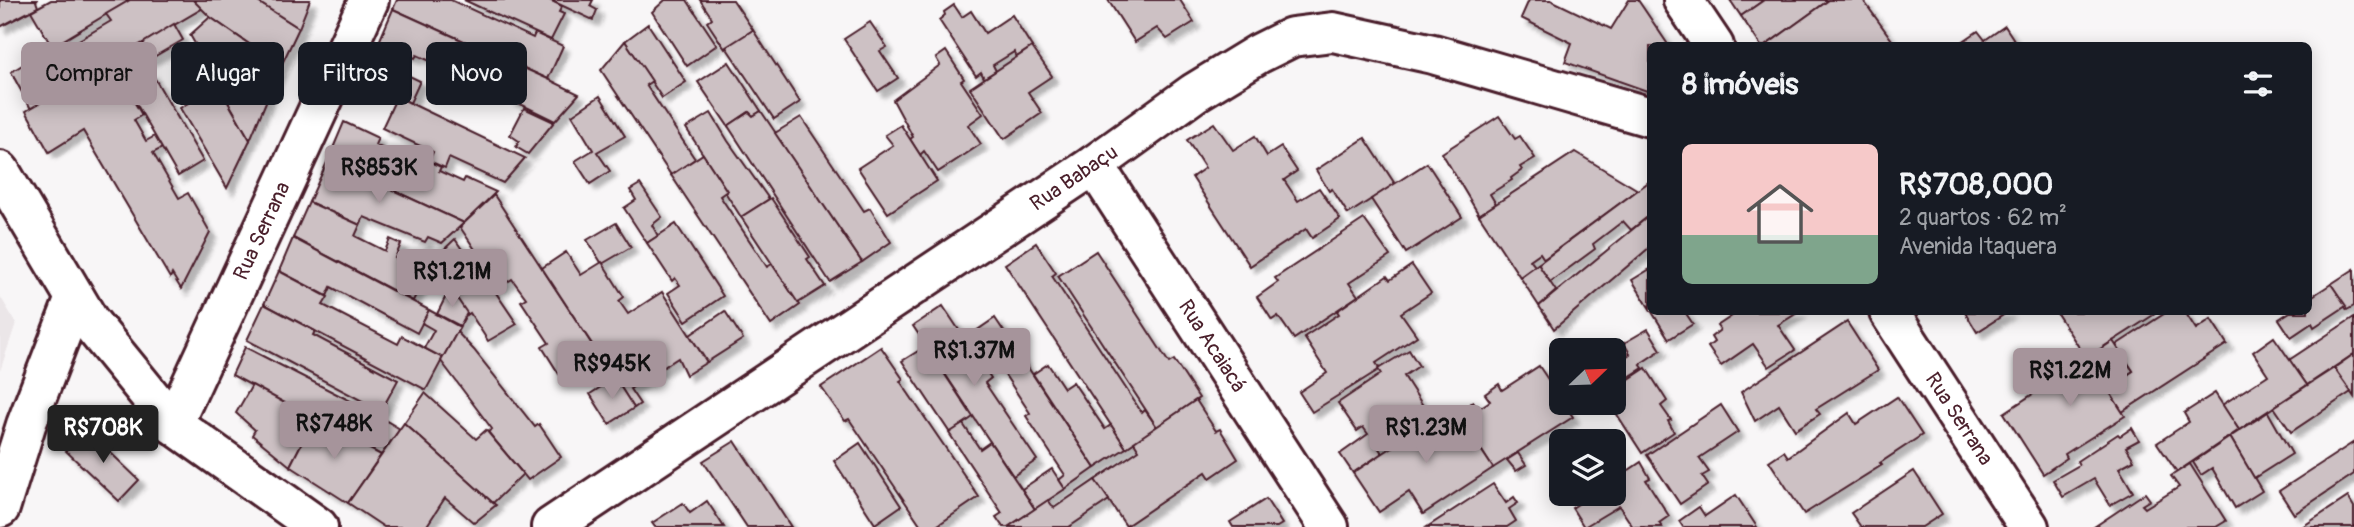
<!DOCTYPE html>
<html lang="pt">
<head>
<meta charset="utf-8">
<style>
	:root { --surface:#171b24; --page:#20242c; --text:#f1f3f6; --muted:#9ea1a6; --line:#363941; --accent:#a6949b }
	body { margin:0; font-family:Pangolin,sans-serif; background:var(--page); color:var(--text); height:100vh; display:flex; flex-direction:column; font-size:26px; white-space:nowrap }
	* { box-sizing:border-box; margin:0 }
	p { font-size:23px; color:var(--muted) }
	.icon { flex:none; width:38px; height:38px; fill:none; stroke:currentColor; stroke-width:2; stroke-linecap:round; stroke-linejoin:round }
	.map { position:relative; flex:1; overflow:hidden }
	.panel { position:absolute; left:1647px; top:42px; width:665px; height:273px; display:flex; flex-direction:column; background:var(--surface); border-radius:10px; box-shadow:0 4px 18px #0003 }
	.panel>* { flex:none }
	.hud { position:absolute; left:21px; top:42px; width:665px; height:63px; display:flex; gap:14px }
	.needle { width:46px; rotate:67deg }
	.buttons { position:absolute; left:1549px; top:338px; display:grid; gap:14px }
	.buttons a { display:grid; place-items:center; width:77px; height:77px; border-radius:10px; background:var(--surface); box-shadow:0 4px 18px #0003; font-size:35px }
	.price { position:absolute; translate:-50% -60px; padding:0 16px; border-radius:7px; background:var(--accent); color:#111; font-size:23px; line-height:46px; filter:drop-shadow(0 2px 4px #0008) }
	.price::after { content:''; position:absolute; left:50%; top:42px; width:21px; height:16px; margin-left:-10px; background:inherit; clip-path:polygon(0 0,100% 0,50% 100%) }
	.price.on { background:#222; color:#fff }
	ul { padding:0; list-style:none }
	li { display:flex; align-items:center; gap:21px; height:175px; padding:0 35px }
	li+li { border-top:2px solid var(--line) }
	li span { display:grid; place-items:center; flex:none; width:196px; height:140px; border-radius:10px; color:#555 }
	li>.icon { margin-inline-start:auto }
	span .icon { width:84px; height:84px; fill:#fffc; stroke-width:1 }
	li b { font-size:30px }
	h2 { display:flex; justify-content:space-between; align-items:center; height:84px; padding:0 35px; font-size:30px }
	.tag { padding:0 24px; border-radius:10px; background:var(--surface); box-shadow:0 4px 18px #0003; font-size:24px; line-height:63px }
	.tag.on { background:var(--accent); color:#111 }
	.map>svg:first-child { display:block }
	.built { fill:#ebe6e8 }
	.building { fill:#cdc1c4; stroke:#4a1f2b; stroke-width:2; filter:url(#shadow) }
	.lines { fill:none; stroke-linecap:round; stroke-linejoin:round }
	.minor-casing { stroke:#4a1f2b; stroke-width:44 }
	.minor { stroke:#fff; stroke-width:38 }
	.labels { text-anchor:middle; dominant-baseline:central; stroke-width:6; stroke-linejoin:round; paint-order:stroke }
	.street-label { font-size:21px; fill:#4a1f2b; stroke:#fff }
</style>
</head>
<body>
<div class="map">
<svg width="2354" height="527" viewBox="0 0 2354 527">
	<defs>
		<filter id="shadow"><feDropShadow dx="6" dy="6" stdDeviation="2" flood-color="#0004"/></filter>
	</defs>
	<rect width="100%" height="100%" fill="#f8f6f7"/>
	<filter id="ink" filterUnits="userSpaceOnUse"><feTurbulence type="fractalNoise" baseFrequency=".0143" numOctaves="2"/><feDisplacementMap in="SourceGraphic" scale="14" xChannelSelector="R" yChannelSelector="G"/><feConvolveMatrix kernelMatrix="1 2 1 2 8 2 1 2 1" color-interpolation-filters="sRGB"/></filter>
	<g filter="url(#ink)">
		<path class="built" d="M 0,296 L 16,323 L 0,371 Z"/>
		<g class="building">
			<path d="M 0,0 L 38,0 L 36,1 L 38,7 L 0,27 Z"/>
			<path d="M 51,0 L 130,0 L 52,47 L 31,11 Z"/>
			<path d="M 130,0 L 193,0 L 203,8 L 31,109 L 11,72 L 40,54 L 45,60 L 111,21 L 106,14 Z"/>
			<path d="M 193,0 L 255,0 L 299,28 L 281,66 L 210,17 Z"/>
			<path d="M 255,0 L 310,0 L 299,28 Z"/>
			<path d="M 397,0 L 451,0 L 533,38 L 535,33 L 563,46 L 548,79 L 393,9 Z"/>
			<path d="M 464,0 L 550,0 L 562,6 L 559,12 L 564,14 L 551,40 Z"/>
			<path d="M 550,0 L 593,0 L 590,6 L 597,10 L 593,20 Z"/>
			<path d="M 665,0 L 687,0 L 717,45 L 687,66 L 652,12 Z"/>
			<path d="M 700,0 L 733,0 L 753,30 L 725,49 L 707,22 L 712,18 Z"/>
			<path d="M 1108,0 L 1180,0 L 1194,22 L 1167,39 L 1157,28 L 1135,42 Z"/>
			<path d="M 1529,0 L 1551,0 L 1611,29 L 1629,0 L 1638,0 L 1669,46 L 1650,46 L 1650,80 L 1647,91 L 1565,62 L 1572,43 L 1521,18 Z"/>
			<path d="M 1730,0 L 1764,0 L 1741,16 Z"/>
			<path d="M 1764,0 L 1829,0 L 1765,46 L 1761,46 L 1741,16 Z"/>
			<path d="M 1829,0 L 1863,0 L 1894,43 L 1891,46 L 1765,46 Z"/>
			<path d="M 954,5 L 962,17 L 971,11 L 985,33 L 1012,15 L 1032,47 L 1017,57 L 1014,52 L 993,65 L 996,71 L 984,78 L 981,72 L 976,76 L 939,20 L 945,15 L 944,12 Z"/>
			<path d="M 393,9 L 499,57 L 485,86 L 417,55 L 415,58 L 379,42 Z"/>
			<path d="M 210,17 L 281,66 L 250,140 L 190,35 Z"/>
			<path d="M 870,22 L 887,47 L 880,51 L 898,78 L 878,91 L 844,39 Z"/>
			<path d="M 174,24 L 183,40 L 152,58 L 143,43 Z"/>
			<path d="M 648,24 L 686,82 L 662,98 L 625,41 Z"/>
			<path d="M 2005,26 L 2018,46 L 1956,46 L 1978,31 L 1985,40 Z"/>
			<path d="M 753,30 L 800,102 L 774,119 L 726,47 Z"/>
			<path d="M 625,41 L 652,81 L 646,85 L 695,159 L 671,175 L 601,70 Z"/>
			<path d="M 143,43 L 151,57 L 119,75 L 111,61 Z"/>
			<path d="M 1032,47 L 1052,76 L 1028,92 L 1042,113 L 1004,139 L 970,88 Z"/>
			<path d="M 946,51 L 964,79 L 961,81 L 983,114 L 968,125 L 981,144 L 938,172 L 924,151 L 920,155 L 910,139 L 913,137 L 893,100 L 940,65 L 936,58 Z"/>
			<path d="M 372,58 L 420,81 L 410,103 L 362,80 Z"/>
			<path d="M 506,60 L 548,79 L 579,94 L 555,121 L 508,98 L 511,93 L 494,86 Z"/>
			<path d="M 729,62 L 761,111 L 753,116 L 749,112 L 728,126 L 698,82 Z"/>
			<path d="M 116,71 L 142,115 L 134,120 L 146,141 L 155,136 L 162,148 L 153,153 L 179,198 L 188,193 L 210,232 L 181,289 L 172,274 L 170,278 L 83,131 L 49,152 L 26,111 L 64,89 L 68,99 Z"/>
			<path d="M 151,72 L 203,161 L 178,176 L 126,86 Z"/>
			<path d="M 218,85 L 250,140 L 227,188 L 180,108 Z"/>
			<path d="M 397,96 L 410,103 L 525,158 L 503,183 L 449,158 L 445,168 L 429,161 L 433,152 L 382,128 Z"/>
			<path d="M 600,96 L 625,136 L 597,152 L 610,171 L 590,184 L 575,161 L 593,150 L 572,115 Z"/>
			<path d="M 524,108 L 554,122 L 528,154 L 516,147 L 519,141 L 510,135 Z"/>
			<path d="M 761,111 L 862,262 L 830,282 L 728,126 L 749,112 L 753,116 Z"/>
			<path d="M 711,113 L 728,141 L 769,199 L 741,217 L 725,192 L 727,191 L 686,128 Z"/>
			<path d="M 1499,116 L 1515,139 L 1520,136 L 1535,158 L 1520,167 L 1522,170 L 1511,178 L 1512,180 L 1490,194 L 1496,204 L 1479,215 L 1442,153 Z"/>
			<path d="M 801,117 L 864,211 L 870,208 L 891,242 L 862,262 L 775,133 Z"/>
			<path d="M 344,122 L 378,138 L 375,145 L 410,161 L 413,154 L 441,167 L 439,171 L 463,182 L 465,178 L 496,192 L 464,223 L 328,160 Z"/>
			<path d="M 1214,123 L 1233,150 L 1255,136 L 1267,156 L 1281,147 L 1297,171 L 1284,180 L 1298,201 L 1319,188 L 1340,219 L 1312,238 L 1306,229 L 1250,266 L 1192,177 L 1205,168 L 1187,140 Z"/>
			<path d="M 901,125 L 937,181 L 888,213 L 858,168 L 893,145 L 885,135 Z"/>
			<path d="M 1365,138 L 1395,184 L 1348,214 L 1332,189 L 1329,191 L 1316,170 Z"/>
			<path d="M 1575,152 L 1638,190 L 1544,259 L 1540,253 L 1530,260 L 1535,266 L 1520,277 L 1479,215 Z"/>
			<path d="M 703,154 L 727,191 L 720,196 L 767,267 L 772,264 L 800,305 L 771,325 L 671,175 Z"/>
			<path d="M 328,160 L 464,223 L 442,243 L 428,237 L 425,242 L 364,217 L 360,225 L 309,202 Z"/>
			<path d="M 1427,163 L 1462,217 L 1406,253 L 1371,199 Z"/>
			<path d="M 1650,181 L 1650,215 L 1631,230 L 1623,221 L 1593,244 L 1595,249 L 1550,282 L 1538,264 Z"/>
			<path d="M 640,184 L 662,217 L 652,225 L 658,236 L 647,243 L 624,208 L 636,200 L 630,190 Z"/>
			<path d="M 494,195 L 595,349 L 559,374 L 542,347 L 549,343 L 521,301 L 526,298 L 512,279 L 500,287 L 460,227 Z"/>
			<path d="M 771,198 L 810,257 L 807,259 L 825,286 L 798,303 L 741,217 Z"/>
			<path d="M 309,202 L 360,225 L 355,236 L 385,251 L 390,239 L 401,244 L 395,258 L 426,274 L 413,301 L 293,238 Z"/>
			<path d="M 1650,215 L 1650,247 L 1554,329 L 1539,306 Z"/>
			<path d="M 1364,219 L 1390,256 L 1349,283 L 1358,296 L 1294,339 L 1278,316 L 1272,320 L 1257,297 L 1278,282 L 1275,278 Z"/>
			<path d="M 616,223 L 631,247 L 602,264 L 587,240 Z"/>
			<path d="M 676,224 L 723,296 L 686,321 L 668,293 L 680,285 L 675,278 L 672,281 L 647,243 Z"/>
			<path d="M 293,238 L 429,310 L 417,333 L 331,287 L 327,296 L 279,271 Z"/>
			<path d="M 455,239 L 468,258 L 471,256 L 517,324 L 488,341 L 470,313 L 467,315 L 432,261 Z"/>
			<path d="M 1036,243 L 1056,273 L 1052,276 L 1142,413 L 1145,410 L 1157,427 L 1126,448 L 1005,264 Z"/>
			<path d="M 1096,251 L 1169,363 L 1174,360 L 1199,398 L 1157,427 L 1058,276 Z"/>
			<path d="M 566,252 L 581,275 L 602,262 L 624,297 L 619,301 L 628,314 L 662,292 L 707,362 L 686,375 L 678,358 L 630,389 L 640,404 L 634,408 L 542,268 Z"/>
			<path d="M 1538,264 L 1556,291 L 1539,306 L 1520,277 Z"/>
			<path d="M 1412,265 L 1431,293 L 1401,313 L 1417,336 L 1376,363 L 1380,369 L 1312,412 L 1299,392 L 1327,373 L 1304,337 L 1339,314 L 1337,311 L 1387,276 L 1390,280 Z"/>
			<path d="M 1650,269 L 1650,309 L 1632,280 Z"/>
			<path d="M 2354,269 L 2354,306 L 2347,310 L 2331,284 Z"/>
			<path d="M 279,271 L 328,297 L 323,305 L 398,344 L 402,336 L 443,358 L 426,390 L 264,304 Z"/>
			<path d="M 2331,284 L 2346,306 L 2314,327 L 2312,323 L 2291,337 L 2279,319 L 2290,312 L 2308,312 L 2308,299 Z"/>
			<path d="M 450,288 L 467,313 L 460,326 L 437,314 Z"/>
			<path d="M 264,304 L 315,331 L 313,335 L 398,380 L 381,411 L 247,340 Z"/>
			<path d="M 943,306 L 991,378 L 985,383 L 1037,460 L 1013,476 L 913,326 Z"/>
			<path d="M 429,310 L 460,327 L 443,358 L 424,348 L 434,330 L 422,323 Z"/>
			<path d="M 725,311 L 743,339 L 707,362 L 690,335 Z"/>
			<path d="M 1652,312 L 1685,312 L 1693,324 L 1669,339 Z"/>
			<path d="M 1738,312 L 1799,312 L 1778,325 L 1795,350 L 1769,367 L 1753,344 L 1721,366 L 1708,347 L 1714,342 L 1711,337 L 1720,330 L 1717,326 Z"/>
			<path d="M 1965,312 L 2008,312 L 1977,332 Z"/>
			<path d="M 2056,312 L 2154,312 L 2155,314 L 2086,358 Z"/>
			<path d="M 2167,312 L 2185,312 L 2196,329 L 2211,319 L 2227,344 L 2122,412 L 2107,388 L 2133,371 L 2116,345 Z"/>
			<path d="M 2354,317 L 2354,354 L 2307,385 L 2289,360 Z"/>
			<path d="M 995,318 L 1095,468 L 1065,489 L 1059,480 L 1065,475 L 1026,416 L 1030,413 L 976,331 Z"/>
			<path d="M 1847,322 L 1878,370 L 1816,409 L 1820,414 L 1795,430 L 1779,405 L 1755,421 L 1741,392 Z"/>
			<path d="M 1648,329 L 1661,350 L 1640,364 L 1643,368 L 1624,380 L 1614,365 L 1630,354 L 1624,343 Z"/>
			<path d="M 457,332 L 474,350 L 535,427 L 539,424 L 561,457 L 528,480 L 488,432 L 492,429 L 441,361 Z"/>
			<path d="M 2274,337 L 2307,385 L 2239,430 L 2222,405 L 2268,375 L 2253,352 Z"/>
			<path d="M 2113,341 L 2133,371 L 2107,388 L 2125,416 L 2065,454 L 2067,458 L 2043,474 L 2004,413 Z"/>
			<path d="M 926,346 L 973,417 L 950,433 L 902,361 Z"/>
			<path d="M 245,347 L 368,410 L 400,429 L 381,455 L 364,446 L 232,375 Z"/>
			<path d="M 881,347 L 903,379 L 900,381 L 979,497 L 935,527 L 922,527 L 849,419 L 845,421 L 821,387 Z"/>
			<path d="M 1409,350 L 1419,366 L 1404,376 L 1427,412 L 1416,420 L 1417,421 L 1378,447 L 1382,453 L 1353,473 L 1340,454 L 1368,434 L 1363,427 L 1357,431 L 1338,403 L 1381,374 L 1378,369 Z"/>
			<path d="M 2354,354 L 2354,397 L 2334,368 Z"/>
			<path d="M 1048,364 L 1064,388 L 1073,382 L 1105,429 L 1111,425 L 1126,448 L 1095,468 L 1033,374 Z"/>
			<path d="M 1539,366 L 1561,399 L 1561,402 L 1563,402 L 1573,417 L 1493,468 L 1457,413 L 1473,402 L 1478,409 L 1490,401 L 1485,394 L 1499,384 L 1502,390 Z"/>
			<path d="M 1646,368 L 1667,401 L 1661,406 L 1671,420 L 1668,421 L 1674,432 L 1642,453 L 1609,402 L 1614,402 L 1614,389 Z"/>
			<path d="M 2334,368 L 2351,392 L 2291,432 L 2274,407 Z"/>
			<path d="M 615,378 L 634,408 L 609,424 L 590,394 Z"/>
			<path d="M 252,385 L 314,419 L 290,466 L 252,435 L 255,430 L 236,413 Z"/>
			<path d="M 425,393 L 476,439 L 486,430 L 523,474 L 493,503 L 404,423 Z"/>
			<path d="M 2215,393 L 2239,430 L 2177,472 L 2157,443 L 2189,422 L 2184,413 Z"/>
			<path d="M 1897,397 L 1922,435 L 1880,463 L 1882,465 L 1804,514 L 1769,461 L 1784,451 L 1788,457 L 1849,413 L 1856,424 Z"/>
			<path d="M 1196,400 L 1216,431 L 1220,429 L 1238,459 L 1210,478 L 1206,472 L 1126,526 L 1095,480 L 1139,450 L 1134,442 Z"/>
			<path d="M 1721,405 L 1738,432 L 1699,458 L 1709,472 L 1702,476 L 1708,485 L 1680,504 L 1647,455 Z"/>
			<path d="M 1453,407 L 1493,468 L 1423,514 L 1409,492 L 1379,512 L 1353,473 Z"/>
			<path d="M 2268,412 L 2292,454 L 2254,478 L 2230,437 Z"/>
			<path d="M 314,419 L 381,455 L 348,503 L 290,466 Z"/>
			<path d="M 404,423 L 493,503 L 496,505 L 474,523 L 445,498 L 426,527 L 384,527 L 348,503 Z"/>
			<path d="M 963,424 L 980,449 L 990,442 L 1035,509 L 1008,527 L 1003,527 L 996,517 L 1002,513 L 949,433 Z"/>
			<path d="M 2132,428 L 2139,440 L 2126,447 L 2134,460 L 2119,468 L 2133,492 L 2110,505 L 2094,479 L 2063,497 L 2053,480 L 2079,465 L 2077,461 L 2118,434 L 2120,436 Z"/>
			<path d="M 87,430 L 139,480 L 119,501 L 66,451 Z"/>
			<path d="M 2230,437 L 2262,491 L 2235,508 L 2212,468 L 2201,475 L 2193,462 Z"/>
			<path d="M 735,441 L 761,481 L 791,527 L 747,527 L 703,461 Z"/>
			<path d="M 2354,442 L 2354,474 L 2294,514 L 2279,491 Z"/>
			<path d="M 860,443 L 901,506 L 875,524 L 834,461 Z"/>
			<path d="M 1518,453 L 1526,465 L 1516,471 L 1507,460 Z"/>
			<path d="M 1641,462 L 1650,478 L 1646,480 L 1669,516 L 1659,523 L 1662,527 L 1633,527 L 1619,506 L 1584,527 L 1572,508 L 1593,494 L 1614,494 L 1614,480 Z"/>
			<path d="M 2190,464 L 2226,521 L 2216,527 L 2094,527 L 2145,493 L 2150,500 L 2142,505 L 2145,508 L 2179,487 L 2171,476 Z"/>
			<path d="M 1052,469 L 1065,489 L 1035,509 L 1022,489 Z"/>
			<path d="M 1914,471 L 1942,514 L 1922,527 L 1861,527 L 1851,513 Z"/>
			<path d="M 1095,480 L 1109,500 L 1069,527 L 1008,527 L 1048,500 L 1054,508 Z"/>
			<path d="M 1493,484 L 1506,503 L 1514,497 L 1518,503 L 1509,509 L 1516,521 L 1507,527 L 1427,527 Z"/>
			<path d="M 1736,495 L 1757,527 L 1683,527 L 1679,521 L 1699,507 L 1705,516 Z"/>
			<path d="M 2348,497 L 2354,507 L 2354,527 L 2302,527 Z"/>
			<path d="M 1266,499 L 1282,524 L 1277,527 L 1233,527 L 1230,522 Z"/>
			<path d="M 707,501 L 724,527 L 655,527 L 652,523 L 683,503 L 690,513 Z"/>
		</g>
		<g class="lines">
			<g class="minor-casing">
				<g id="minor">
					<path d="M 1683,0 L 1714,46"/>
					<path d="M 1094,165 L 1329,527"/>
					<path d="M 0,171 L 89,321 L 173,424 L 318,527"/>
					<path d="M 1889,312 L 2029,527"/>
					<path d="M 173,424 L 369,0"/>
					<path d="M 0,508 L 26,425 L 75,298"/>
					<path d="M 551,527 L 1094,165 L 1194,93 L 1258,54 L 1292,37 L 1333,32 L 1433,54 L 1650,117"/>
				</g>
			</g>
			<use href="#minor" class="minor"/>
		</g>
	</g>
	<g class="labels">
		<g class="street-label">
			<text transform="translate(1074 178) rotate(-34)">Rua Babaçu</text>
			<text transform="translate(262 231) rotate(-65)">Rua Serrana</text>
			<text transform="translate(1212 346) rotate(57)">Rua Acaiacá</text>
			<text transform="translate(1959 419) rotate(57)">Rua Serrana</text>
		</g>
	</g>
</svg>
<div class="buttons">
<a><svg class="needle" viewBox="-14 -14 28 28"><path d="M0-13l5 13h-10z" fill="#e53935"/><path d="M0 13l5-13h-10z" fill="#9ea1a6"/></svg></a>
<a><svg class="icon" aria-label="layers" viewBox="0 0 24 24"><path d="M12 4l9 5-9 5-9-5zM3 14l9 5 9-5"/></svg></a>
</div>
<b class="price" style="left:379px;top:205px">R$853K</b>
<b class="price" style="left:452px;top:309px">R$1.21M</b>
<b class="price" style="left:974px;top:388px">R$1.37M</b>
<b class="price" style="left:612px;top:401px">R$945K</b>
<b class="price" style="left:2070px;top:408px">R$1.22M</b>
<b class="price" style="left:334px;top:461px">R$748K</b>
<b class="price on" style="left:103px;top:465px">R$708K</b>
<b class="price" style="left:1426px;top:465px">R$1.23M</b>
<div class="hud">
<a class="tag on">Comprar</a>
<a class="tag">Alugar</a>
<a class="tag">Filtros</a>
<a class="tag">Novo</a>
</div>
<section class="panel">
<h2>8 imóveis<svg class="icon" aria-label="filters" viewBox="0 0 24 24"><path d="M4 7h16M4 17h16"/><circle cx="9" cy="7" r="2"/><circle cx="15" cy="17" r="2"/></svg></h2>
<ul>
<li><span style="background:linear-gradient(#f6c9c9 65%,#7fa58c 0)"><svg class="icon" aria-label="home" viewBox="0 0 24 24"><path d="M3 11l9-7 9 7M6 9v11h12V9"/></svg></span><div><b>R$708,000</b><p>2 quartos · 62 m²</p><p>Avenida Itaquera</p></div></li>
</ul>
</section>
</div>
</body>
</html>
